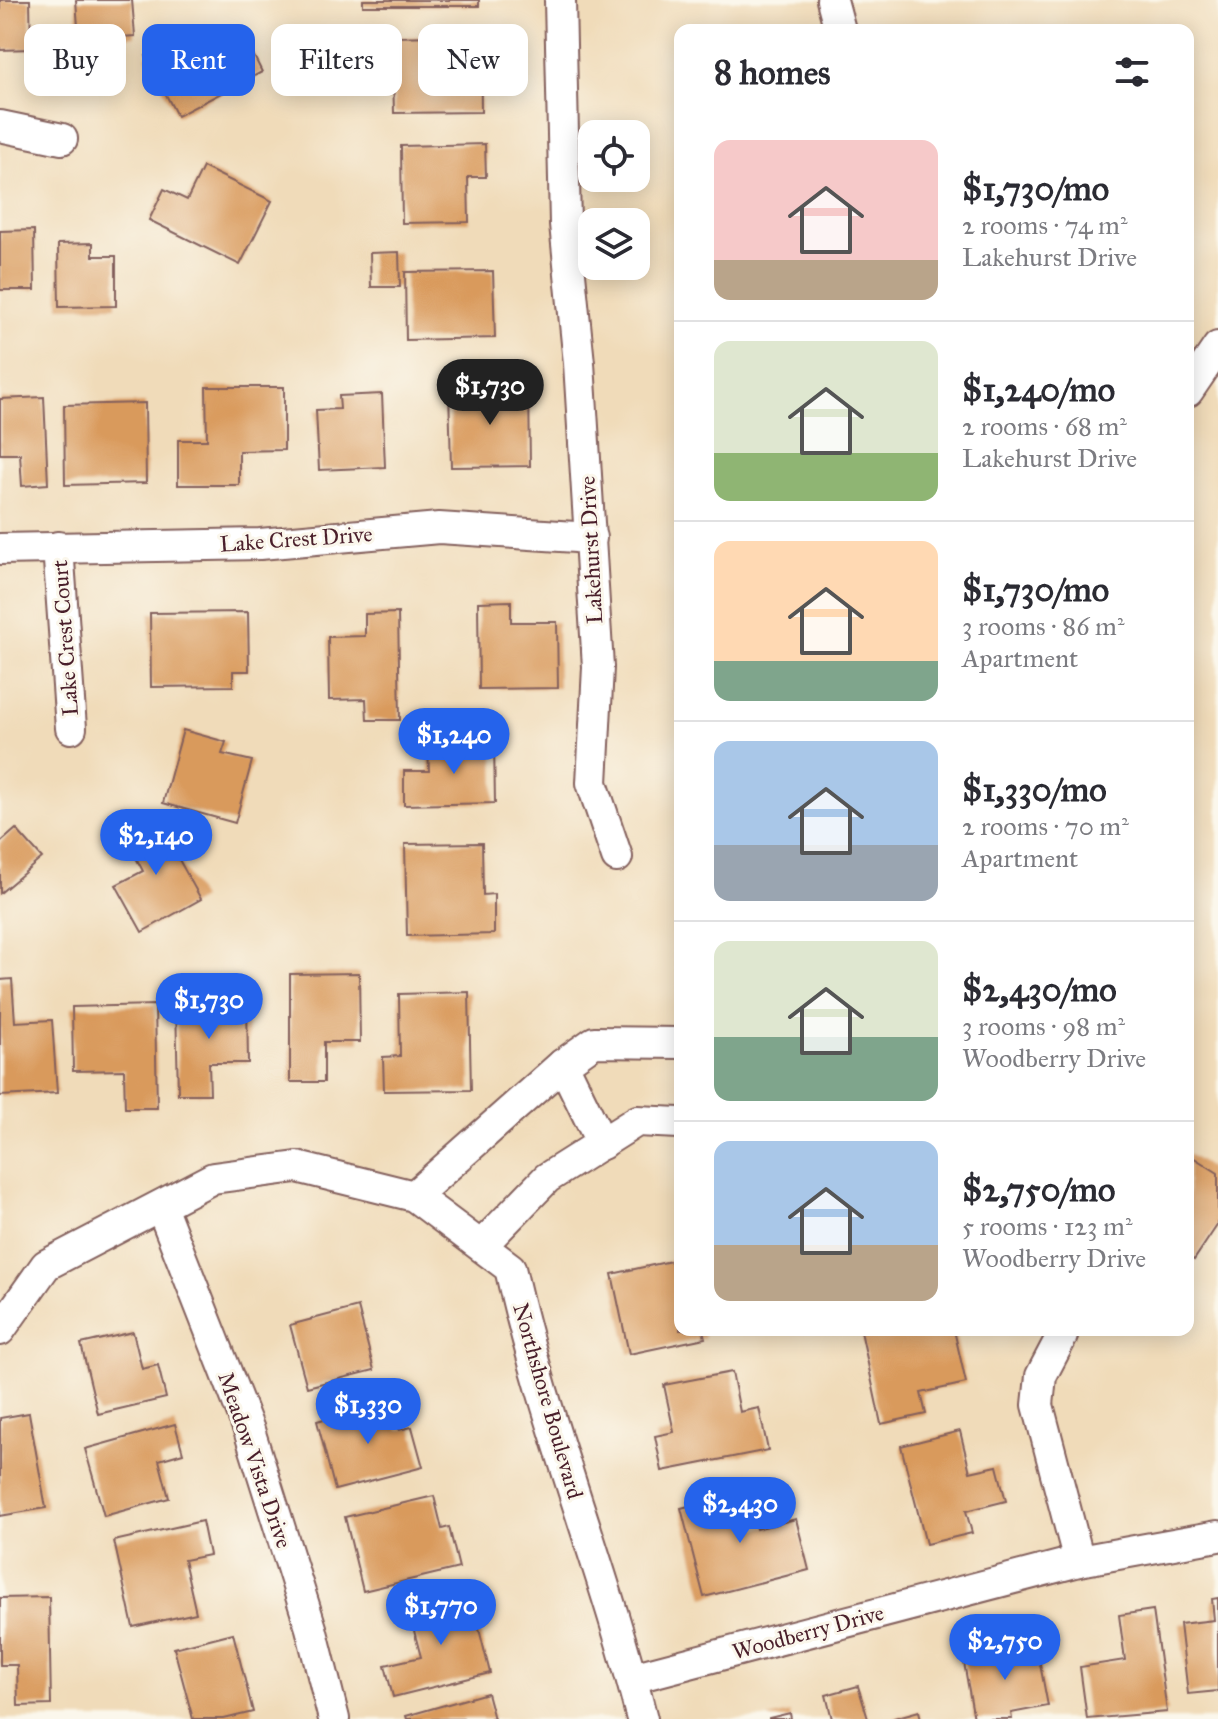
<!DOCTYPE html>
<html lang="en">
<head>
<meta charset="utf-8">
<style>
	:root { --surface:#fff; --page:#f2f2f3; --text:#2b2b33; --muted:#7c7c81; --line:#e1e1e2; --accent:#2563eb }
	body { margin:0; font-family:"IM FELL Great Primer",serif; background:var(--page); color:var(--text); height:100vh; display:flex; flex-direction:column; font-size:30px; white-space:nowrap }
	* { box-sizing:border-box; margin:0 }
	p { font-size:26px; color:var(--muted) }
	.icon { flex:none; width:44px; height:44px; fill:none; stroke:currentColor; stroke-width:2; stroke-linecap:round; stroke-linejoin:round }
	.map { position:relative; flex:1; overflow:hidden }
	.sheet { position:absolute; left:674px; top:24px; width:520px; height:1312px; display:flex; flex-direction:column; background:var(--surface); border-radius:16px; box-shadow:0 4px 20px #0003 }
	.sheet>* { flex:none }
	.top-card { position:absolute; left:24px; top:24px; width:530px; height:72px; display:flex; gap:16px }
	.buttons { position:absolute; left:578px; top:120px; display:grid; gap:16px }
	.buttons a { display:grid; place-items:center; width:72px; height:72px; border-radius:16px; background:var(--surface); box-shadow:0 4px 20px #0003; font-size:40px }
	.price { position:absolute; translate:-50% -68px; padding:0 18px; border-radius:28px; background:var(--accent); color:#fff; font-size:26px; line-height:52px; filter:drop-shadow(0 2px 4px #0008) }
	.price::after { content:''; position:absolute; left:50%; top:48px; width:24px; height:18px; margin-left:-12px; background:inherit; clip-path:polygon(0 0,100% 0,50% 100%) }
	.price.on { background:#222; color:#fff }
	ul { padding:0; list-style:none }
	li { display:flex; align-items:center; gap:24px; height:200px; padding:0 40px }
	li+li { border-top:2px solid var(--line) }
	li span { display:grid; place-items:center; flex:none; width:224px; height:160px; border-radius:16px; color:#555 }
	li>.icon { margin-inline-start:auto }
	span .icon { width:96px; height:96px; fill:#fffc; stroke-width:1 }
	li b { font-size:34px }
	h2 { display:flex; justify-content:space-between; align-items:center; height:96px; padding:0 40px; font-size:34px }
	.tag { padding:0 28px; border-radius:16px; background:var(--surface); box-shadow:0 4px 20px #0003; font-size:28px; line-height:72px }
	.tag.on { background:var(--accent); color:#fff }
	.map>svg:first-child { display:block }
	.building { fill:#d99a5c }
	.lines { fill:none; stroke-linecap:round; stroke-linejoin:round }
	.minor-casing { stroke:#84615d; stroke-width:34 }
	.minor { stroke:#fff; stroke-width:30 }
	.labels { text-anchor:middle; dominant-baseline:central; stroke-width:6; stroke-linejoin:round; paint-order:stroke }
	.street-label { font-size:22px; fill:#4a1f2b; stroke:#fbf7ec }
</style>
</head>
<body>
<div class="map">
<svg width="1218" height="1719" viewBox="0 0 1218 1719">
	<rect width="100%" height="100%" fill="#fbf7ec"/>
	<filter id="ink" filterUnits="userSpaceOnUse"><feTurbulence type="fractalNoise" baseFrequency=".0125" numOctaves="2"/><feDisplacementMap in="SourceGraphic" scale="16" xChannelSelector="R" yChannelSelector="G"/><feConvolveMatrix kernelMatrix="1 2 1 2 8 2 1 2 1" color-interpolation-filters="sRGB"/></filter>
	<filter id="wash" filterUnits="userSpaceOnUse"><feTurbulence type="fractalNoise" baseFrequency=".006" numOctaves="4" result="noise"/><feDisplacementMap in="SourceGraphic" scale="32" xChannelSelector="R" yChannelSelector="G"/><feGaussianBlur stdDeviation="1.8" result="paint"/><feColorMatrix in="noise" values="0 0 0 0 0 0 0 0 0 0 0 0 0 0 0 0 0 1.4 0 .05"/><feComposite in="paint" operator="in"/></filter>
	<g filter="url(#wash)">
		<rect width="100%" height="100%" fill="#f0dbb9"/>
		<g id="blocks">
			<g class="building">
				<path d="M 0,0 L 30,0 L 31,49 L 0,50 Z"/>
				<path d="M 76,0 L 132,0 L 135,36 L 79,40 Z"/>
				<rect x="363" y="0" width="116" height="6"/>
				<path d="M 203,26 L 219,57 L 247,42 L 262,72 L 177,116 L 146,56 Z"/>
				<path d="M 480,35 L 481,112 L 394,113 L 392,37 Z"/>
				<path d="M 485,144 L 486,177 L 468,177 L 469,222 L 402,223 L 401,146 Z"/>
				<path d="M 203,167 L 272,201 L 240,265 L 149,220 L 164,189 L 187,200 Z"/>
				<path d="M 34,230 L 35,290 L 0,290 L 0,231 Z"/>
				<path d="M 93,243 L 93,256 L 116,256 L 116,306 L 59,307 L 58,244 Z"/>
				<path d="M 399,252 L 400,287 L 371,287 L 370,253 Z"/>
				<path d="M 493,271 L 495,338 L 406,340 L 405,272 Z"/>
				<path d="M 206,387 L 284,387 L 284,450 L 239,451 L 239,485 L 178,485 L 178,440 L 207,440 Z"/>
				<path d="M 529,388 L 530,466 L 451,467 L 449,389 Z"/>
				<path d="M 382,394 L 385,467 L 319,470 L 316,410 L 340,409 L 339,396 Z"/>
				<path d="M 44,397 L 48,484 L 22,486 L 20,454 L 0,454 L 0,399 Z"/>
				<path d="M 145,403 L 146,483 L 65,485 L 64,405 Z"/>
				<path d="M 511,601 L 511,622 L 557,622 L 558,688 L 479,689 L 478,602 Z"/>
				<path d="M 248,612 L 249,671 L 233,671 L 233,686 L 151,687 L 150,613 Z"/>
				<path d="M 398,613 L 400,720 L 367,720 L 366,699 L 329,700 L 328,637 L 365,636 L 365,614 Z"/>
				<path d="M 183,730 L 226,742 L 222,754 L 252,761 L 235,823 L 163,803 Z"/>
				<path d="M 494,742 L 495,803 L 404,805 L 404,771 L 429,771 L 428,743 Z"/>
				<path d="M 154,815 L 201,899 L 142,932 L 116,885 L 143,871 L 123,833 Z"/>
				<path d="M 16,829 L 42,858 L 0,893 L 0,843 Z"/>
				<path d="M 482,843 L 483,895 L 494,894 L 494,934 L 407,936 L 405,844 Z"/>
				<path d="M 359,973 L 360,1042 L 324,1042 L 324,1082 L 290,1082 L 290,974 Z"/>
				<path d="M 12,979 L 15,1022 L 52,1020 L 57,1093 L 0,1096 L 0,980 Z"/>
				<path d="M 469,992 L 471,1090 L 384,1091 L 383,1057 L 400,1056 L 399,994 Z"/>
				<path d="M 247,1001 L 248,1063 L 209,1063 L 210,1094 L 178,1094 L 176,1003 Z"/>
				<path d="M 155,1005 L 157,1108 L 125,1108 L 124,1070 L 73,1071 L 72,1007 Z"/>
				<path d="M 1188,1154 L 1218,1173 L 1218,1224 L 1194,1260 L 1188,1256 Z"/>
				<path d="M 680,1259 L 680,1330 L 703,1330 L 705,1338 L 629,1354 L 612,1274 Z"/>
				<path d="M 358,1307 L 374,1370 L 307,1387 L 290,1325 Z"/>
				<path d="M 868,1330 L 954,1330 L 966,1383 L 921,1393 L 926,1414 L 881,1424 L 861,1331 Z"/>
				<path d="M 133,1332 L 142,1369 L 158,1365 L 166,1398 L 98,1414 L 81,1344 Z"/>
				<path d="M 732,1372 L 740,1412 L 759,1408 L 768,1450 L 662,1471 L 655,1436 L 674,1432 L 664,1385 Z"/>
				<path d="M 392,1401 L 399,1430 L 412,1427 L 423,1467 L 335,1490 L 317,1421 Z"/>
				<path d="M 29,1413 L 46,1508 L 0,1516 L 0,1418 Z"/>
				<path d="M 175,1424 L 183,1453 L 159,1460 L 169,1498 L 104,1516 L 85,1449 Z"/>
				<path d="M 960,1431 L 970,1472 L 997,1466 L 1006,1501 L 966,1511 L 972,1533 L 926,1544 L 901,1446 Z"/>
				<path d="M 746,1491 L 756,1529 L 796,1519 L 809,1570 L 704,1597 L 681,1508 Z"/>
				<path d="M 434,1496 L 442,1529 L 449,1527 L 459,1568 L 363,1591 L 345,1517 Z"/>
				<path d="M 202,1521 L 209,1555 L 184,1560 L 196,1613 L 133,1627 L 114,1541 Z"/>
				<path d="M 470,1593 L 490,1673 L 393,1697 L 385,1665 L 421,1657 L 408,1608 Z"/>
				<path d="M 49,1597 L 51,1705 L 18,1706 L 17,1665 L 0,1665 L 0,1598 Z"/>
				<path d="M 1218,1598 L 1218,1691 L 1188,1694 L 1180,1624 L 1214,1620 L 1212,1599 Z"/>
				<path d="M 1153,1610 L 1167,1712 L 1087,1719 L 1080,1667 L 1125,1660 L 1119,1615 Z"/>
				<path d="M 233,1633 L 253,1712 L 224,1719 L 193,1719 L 174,1648 Z"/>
				<path d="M 1036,1643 L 1048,1706 L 1011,1713 L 1012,1719 L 974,1719 L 963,1657 Z"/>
				<path d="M 858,1686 L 868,1719 L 832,1719 L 826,1695 Z"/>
				<path d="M 487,1693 L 494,1719 L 407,1719 L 406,1716 Z"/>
				<path d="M 919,1711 L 921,1719 L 894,1719 L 894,1718 Z"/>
				<path d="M 790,1713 L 791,1719 L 769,1719 L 769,1718 Z"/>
			</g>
		</g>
	</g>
	<g filter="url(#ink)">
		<use href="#blocks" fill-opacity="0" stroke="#84615d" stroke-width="2"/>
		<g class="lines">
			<g class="minor-casing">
				<g id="minor">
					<path d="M 560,0 L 565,224 L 579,363 L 598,667 L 592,783 L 617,857"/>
					<path d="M 832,0 L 840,30"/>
					<path d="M 0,126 L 62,139"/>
					<path d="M 1188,391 L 1218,347"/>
					<path d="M 58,547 L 71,728"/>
					<path d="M 0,549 L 260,544 L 439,528 L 591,538"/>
					<path d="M 563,1064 L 602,1144"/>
					<path d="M 414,1196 L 563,1064 L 594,1042 L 680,1043"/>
					<path d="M 161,1206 L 249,1430 L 311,1628 L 334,1719"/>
					<path d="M 483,1244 L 547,1178 L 637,1121 L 680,1123"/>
					<path d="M 0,1330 L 46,1265 L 213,1178 L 297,1167 L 414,1196 L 510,1268 C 544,1422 604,1567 642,1719"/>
					<path d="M 1062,1336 L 1041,1376 L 1038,1405 L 1079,1561"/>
					<path d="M 632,1678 L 1079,1561 L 1218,1536"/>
				</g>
			</g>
			<use href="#minor" class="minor"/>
		</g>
	</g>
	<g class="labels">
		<g class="street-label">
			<text transform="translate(296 539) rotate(-4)">Lake Crest Drive</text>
			<text transform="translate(591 550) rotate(-93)">Lakehurst Drive</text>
			<text transform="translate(65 638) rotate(-94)">Lake Crest Court</text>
			<text transform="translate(548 1401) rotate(74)">Northshore Boulevard</text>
			<text transform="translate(255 1460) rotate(71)">Meadow Vista Drive</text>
			<text transform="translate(808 1632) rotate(-15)">Woodberry Drive</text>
		</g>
	</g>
</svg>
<div class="buttons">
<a><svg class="icon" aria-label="locate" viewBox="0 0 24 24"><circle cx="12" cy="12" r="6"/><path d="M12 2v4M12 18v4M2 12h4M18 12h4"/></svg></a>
<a><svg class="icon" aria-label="layers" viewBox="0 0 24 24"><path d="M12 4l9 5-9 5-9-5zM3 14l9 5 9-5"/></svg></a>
</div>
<b class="price on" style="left:490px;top:427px">$1,730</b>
<b class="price" style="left:454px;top:776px">$1,240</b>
<b class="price" style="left:156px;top:877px">$2,140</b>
<b class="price" style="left:209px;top:1041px">$1,730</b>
<b class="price" style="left:368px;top:1446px">$1,330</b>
<b class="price" style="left:740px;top:1545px">$2,430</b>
<b class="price" style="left:441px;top:1647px">$1,770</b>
<b class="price" style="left:1005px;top:1682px">$2,750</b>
<div class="top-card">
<a class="tag">Buy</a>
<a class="tag on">Rent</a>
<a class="tag">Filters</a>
<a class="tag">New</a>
</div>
<section class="sheet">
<h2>8 homes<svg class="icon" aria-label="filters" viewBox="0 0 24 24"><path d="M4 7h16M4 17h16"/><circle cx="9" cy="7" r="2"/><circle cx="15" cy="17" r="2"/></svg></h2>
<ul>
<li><span style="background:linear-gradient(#f6c9c9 75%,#b9a48a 0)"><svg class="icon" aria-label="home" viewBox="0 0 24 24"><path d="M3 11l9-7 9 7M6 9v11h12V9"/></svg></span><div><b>$1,730/mo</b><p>2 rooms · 74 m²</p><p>Lakehurst Drive</p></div></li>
<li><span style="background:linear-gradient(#dfe7d0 70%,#8fb573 0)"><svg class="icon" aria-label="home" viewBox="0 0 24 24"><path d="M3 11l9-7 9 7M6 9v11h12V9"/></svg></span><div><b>$1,240/mo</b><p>2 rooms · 68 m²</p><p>Lakehurst Drive</p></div></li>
<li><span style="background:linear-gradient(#ffd9b3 75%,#7fa58c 0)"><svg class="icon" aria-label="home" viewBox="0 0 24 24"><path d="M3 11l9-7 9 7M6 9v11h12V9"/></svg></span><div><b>$1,730/mo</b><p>3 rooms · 86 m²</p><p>Apartment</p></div></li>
<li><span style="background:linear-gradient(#a9c7e8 65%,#9aa5b1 0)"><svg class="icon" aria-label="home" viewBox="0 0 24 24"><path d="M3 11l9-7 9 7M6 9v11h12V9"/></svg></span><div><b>$1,330/mo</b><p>2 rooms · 70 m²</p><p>Apartment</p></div></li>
<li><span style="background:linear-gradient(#dfe7d0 60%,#7fa58c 0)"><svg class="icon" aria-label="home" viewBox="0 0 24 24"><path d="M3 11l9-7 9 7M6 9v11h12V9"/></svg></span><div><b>$2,430/mo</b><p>3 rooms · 98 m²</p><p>Woodberry Drive</p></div></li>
<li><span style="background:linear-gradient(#a9c7e8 65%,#b9a48a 0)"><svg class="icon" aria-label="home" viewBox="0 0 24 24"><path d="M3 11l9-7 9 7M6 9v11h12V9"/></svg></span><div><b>$2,750/mo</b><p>5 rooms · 123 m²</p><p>Woodberry Drive</p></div></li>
</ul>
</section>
</div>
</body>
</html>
